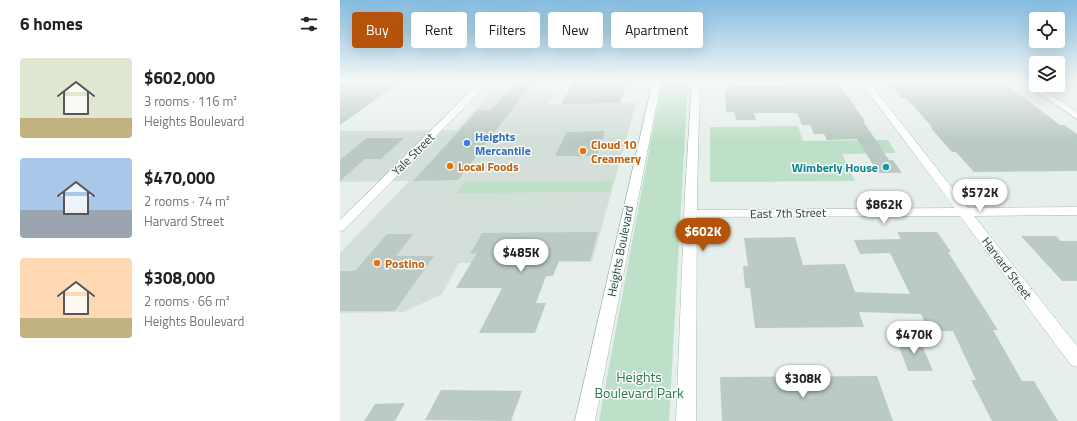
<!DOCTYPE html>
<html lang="en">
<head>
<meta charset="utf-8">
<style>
	:root { --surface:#fff; --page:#f2f2f2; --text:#202124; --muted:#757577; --accent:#b45309 }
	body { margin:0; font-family:"Titillium Web",sans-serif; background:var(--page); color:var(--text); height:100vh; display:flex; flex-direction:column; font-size:15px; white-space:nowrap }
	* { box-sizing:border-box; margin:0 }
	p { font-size:13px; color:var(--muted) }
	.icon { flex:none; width:22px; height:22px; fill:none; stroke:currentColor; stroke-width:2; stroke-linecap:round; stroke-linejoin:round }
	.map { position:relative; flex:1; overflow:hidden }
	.drawer { display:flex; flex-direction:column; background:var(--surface); width:340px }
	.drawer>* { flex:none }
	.guide { position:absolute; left:12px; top:12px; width:380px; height:36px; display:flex; gap:8px }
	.buttons { position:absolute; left:689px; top:12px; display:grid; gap:8px }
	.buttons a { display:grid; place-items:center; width:36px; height:36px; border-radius:4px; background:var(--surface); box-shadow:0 4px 16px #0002; font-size:20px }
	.price { position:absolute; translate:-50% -34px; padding:0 9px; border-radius:14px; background:#fff; color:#222; font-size:13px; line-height:26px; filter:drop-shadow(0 1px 2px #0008) }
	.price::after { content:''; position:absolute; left:50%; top:24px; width:12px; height:9px; margin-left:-6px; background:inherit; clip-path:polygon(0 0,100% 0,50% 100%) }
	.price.active { background:var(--accent); color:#fff }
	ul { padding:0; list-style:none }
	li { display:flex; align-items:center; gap:12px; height:100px; padding:0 20px }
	li span { display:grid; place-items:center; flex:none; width:112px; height:80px; border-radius:4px; color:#555 }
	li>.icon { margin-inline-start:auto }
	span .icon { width:48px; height:48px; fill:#fffc; stroke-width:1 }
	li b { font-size:17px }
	h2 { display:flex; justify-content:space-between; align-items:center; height:48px; padding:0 20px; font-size:17px }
	.pill { padding:0 14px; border-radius:4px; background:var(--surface); box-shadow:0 4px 16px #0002; font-size:14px; line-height:36px }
	.pill.active { background:var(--accent); color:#fff }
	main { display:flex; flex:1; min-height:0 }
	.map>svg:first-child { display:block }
	.built { fill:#d4dfda }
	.green { fill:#bfe0c8 }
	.building { fill:#bbcac4 }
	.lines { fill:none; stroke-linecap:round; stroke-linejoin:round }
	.street-casing { stroke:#a8b8b2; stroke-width:1 }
	.secondary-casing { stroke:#a4bbb3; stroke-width:1 }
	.street { fill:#fff; fill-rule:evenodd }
	.secondary { fill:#fff; fill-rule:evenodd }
	.shop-dot { fill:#3f7fe0; stroke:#f7fbf9; stroke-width:1.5 }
	.food-dot { fill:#e8710a; stroke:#f7fbf9; stroke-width:1.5 }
	.culture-dot { fill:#0f9aa8; stroke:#f7fbf9; stroke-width:1.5 }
	.labels { text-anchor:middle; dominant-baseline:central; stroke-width:3; stroke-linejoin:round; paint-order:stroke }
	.shop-label { font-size:12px; font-weight:bold; fill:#366cbe; stroke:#f7fbf9; text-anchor:start }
	.food-label { font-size:12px; font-weight:bold; fill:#c56008; stroke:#f7fbf9; text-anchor:start }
	.street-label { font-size:12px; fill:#24423a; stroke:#f7fbf9 }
	.culture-label { font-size:12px; font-weight:bold; fill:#0d838f; stroke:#f7fbf9; text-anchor:end }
	.near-park-label { font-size:14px; fill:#2d7a4b; stroke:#f7fbf9 }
</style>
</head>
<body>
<main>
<section class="drawer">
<h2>6 homes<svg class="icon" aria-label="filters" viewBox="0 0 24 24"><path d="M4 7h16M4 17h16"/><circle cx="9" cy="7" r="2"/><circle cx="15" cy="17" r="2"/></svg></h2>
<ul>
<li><span style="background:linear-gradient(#dfe7d0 75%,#c2b280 0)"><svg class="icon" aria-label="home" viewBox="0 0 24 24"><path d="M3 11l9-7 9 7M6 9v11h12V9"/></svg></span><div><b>$602,000</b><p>3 rooms · 116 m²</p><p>Heights Boulevard</p></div></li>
<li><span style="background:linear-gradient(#a9c7e8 65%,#9aa5b1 0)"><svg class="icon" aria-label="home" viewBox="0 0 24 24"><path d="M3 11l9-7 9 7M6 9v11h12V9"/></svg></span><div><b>$470,000</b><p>2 rooms · 74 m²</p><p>Harvard Street</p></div></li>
<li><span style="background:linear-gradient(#ffd9b3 75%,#c2b280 0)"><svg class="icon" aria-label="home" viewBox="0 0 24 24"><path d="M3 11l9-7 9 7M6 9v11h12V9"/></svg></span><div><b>$308,000</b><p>2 rooms · 66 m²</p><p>Heights Boulevard</p></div></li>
</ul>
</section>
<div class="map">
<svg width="737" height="421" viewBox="0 0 737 421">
	<rect width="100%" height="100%" fill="#e6efeb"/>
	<path class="built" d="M 215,93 L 209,104 L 296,103 L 252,262 L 119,263 L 102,294 L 64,312 L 0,313 L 0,253 L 69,181 L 0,182 L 0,131 L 117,130 L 150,94 Z"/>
	<g class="green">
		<path d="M 322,81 L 348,81 L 329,421 L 259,421 Z"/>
		<path d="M 458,126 L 463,141 L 548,140 L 556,153 L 502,154 L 515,181 L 370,182 L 370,127 Z"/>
		<path d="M 273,181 L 270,192 L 117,193 L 125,182 Z"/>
	</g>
	<g class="building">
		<path d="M 12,81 L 61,81 L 0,125 L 0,85 L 6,85 Z"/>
		<path d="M 177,81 L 194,81 L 118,180 L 73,181 L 138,110 L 151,110 Z"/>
		<path d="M 235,81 L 288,81 L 280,103 L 221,104 Z"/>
		<path d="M 497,81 L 525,121 L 523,121 L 549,160 L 553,160 L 562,173 L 538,173 L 517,139 L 487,140 L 484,134 L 474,134 L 470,125 L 462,125 L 457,113 L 414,113 L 416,120 L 396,120 L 394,112 L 386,112 L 385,89 L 389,89 L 389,87 L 448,86 L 446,82 Z"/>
		<path d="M 546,81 L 589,81 L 592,84 L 638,84 L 634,81 L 662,81 L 720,125 L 724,125 L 737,134 L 737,171 L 634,172 L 616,152 L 612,152 L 590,127 L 593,128 L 566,98 L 562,98 Z"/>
		<path d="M 265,131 L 257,156 L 215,156 L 227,132 Z"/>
		<path d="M 27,138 L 64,138 L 41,159 L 25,159 L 0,181 L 0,160 Z"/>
		<path d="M 258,232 L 250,261 L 219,261 L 213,276 L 206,276 L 196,303 L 206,303 L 195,333 L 139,333 L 162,288 L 116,288 L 137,253 L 130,254 L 142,233 Z"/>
		<path d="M 557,232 L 597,232 L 611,252 L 608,252 L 658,330 L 653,330 L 682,381 L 694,381 L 718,421 L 652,421 L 631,380 L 636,380 L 613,331 L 589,331 L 581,314 L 519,312 L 524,327 L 415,328 L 410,288 L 405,288 L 403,266 L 408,266 L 404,238 L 455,237 L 463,265 L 505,264 L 515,292 L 570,294 L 550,253 L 520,254 L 514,240 L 561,239 Z"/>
		<path d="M 47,234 L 73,234 L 56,256 L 94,256 L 55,311 L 0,311 L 0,271 L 15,271 Z"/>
		<path d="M 681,236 L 716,236 L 721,241 L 737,241 L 737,281 L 722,281 Z"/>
		<path d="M 556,338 L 579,338 L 593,371 L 568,371 Z"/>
		<path d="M 537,376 L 553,421 L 382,421 L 380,377 Z"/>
		<path d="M 101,390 L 182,391 L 171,421 L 85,420 Z"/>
		<path d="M 65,403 L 55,421 L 24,421 L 35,404 Z"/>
	</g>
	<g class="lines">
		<g class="street-casing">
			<g id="street">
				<path d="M 520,81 L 528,81 L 628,208 L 737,207 L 737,215 L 634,216 L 737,346 L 737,367 L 731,365 L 620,216 L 347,217 L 345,214 L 347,211 L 351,210 L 615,208 Z"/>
				<path d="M 681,81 L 690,81 L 737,112 L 737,119 Z"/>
			</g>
		</g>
		<g class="secondary-casing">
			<g id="secondary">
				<path d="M 141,81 L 150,81 L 4,230 L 0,231 L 0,220 Z"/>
				<path d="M 313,81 L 321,81 L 255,421 L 235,421 Z"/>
				<path d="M 352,81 L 360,81 L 357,194 L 356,421 L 336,421 L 345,194 Z"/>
			</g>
		</g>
		<use href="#street" class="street"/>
		<use href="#secondary" class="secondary"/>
	</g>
	<linearGradient id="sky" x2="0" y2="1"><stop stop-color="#84bce0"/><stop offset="0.58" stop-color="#f4f8f6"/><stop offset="1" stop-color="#f4f8f6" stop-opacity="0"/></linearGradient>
	<rect width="737" height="140" fill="url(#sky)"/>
	<circle class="shop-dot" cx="127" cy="143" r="4"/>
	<g class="food-dot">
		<circle cx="243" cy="151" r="4"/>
		<circle cx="110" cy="166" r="4"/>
		<circle cx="37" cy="263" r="4"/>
	</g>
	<circle class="culture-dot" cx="546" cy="167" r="4"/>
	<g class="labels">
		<g class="shop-label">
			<text x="135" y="136">Heights<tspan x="135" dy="14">Mercantile</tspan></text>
		</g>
		<g class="food-label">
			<text x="251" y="144">Cloud 10<tspan x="251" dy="14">Creamery</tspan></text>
			<text x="118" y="166">Local Foods</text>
			<text x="45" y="263">Postino</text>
		</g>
		<g class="street-label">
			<text transform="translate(73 154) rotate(-45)">Yale Street</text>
			<text transform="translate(448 213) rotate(-1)">East 7th Street</text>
			<text transform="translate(280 251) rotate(-79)">Heights Boulevard</text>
			<text transform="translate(667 268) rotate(53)">Harvard Street</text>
		</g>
		<g class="culture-label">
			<text x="538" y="167">Wimberly House</text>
		</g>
		<g class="near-park-label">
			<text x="299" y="376">Heights<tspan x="299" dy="16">Boulevard Park</tspan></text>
		</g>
	</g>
</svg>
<div class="buttons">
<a><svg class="icon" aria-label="locate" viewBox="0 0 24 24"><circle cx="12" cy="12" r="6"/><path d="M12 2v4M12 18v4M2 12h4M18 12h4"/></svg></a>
<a><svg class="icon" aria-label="layers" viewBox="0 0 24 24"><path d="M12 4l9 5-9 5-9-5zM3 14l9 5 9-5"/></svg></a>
</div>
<b class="price" style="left:640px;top:213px">$572K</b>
<b class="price" style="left:544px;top:225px">$862K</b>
<b class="price active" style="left:363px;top:252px">$602K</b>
<b class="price" style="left:181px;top:273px">$485K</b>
<b class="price" style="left:574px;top:355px">$470K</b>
<b class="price" style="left:463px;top:399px">$308K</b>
<div class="guide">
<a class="pill active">Buy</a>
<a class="pill">Rent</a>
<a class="pill">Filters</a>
<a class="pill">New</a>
<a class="pill">Apartment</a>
</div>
</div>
</main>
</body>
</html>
